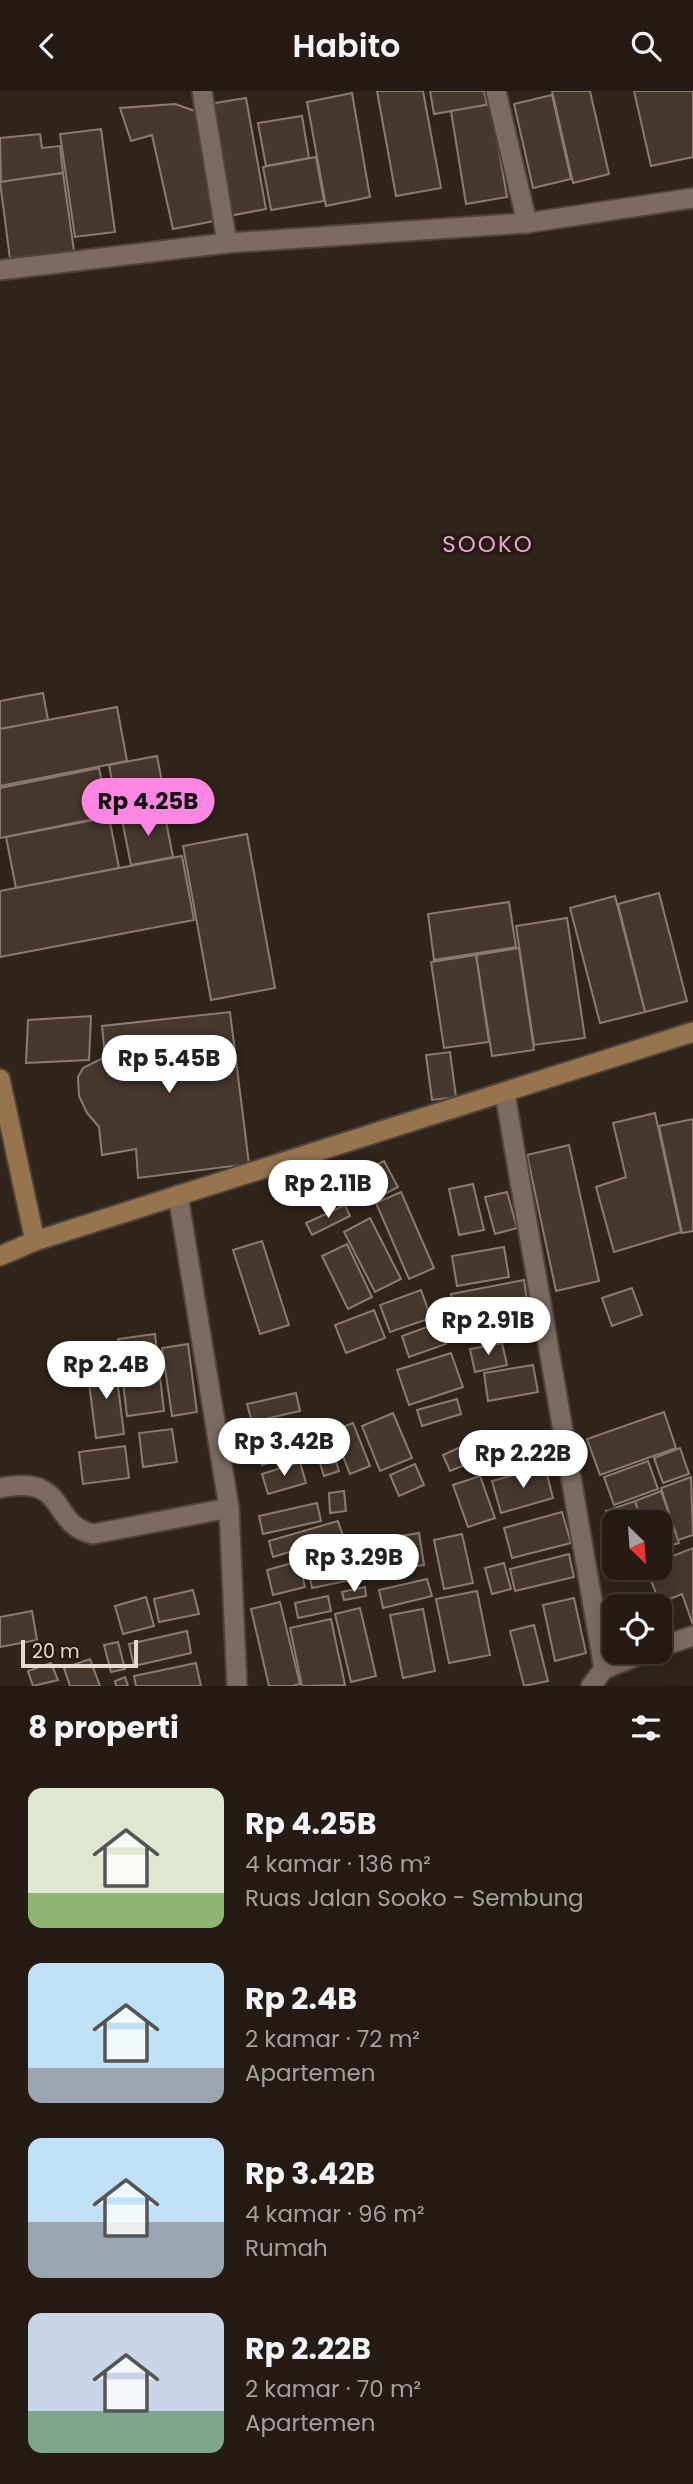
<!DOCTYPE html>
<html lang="id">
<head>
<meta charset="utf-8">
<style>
	:root { --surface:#251b14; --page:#2d241d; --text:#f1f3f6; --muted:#a3a1a0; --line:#423934; --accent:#fd86e2 }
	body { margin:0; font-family:Poppins,sans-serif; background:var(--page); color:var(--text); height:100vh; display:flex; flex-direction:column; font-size:26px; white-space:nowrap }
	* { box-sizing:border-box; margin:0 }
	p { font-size:23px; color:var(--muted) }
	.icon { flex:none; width:38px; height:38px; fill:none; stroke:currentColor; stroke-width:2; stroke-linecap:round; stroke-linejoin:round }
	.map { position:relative; height:1595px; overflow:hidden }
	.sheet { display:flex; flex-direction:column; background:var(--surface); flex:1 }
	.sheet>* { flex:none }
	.needle { width:46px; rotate:155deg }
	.tools { position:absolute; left:602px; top:1419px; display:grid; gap:14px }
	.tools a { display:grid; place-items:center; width:70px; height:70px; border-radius:14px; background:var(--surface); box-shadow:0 4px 18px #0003,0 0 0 2px var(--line); font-size:35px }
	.scale { position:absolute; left:21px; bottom:18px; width:117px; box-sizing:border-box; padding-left:7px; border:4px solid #e4dad4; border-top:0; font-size:19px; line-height:24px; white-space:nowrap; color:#e4dad4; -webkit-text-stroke:5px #271a11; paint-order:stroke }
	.price { position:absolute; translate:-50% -60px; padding:0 16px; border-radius:24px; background:#fff; color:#222; font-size:23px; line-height:46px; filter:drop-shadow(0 2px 4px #0008) }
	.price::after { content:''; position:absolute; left:50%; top:42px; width:21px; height:16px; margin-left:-10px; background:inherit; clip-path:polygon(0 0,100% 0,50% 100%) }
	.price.selected { background:var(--accent); color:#111 }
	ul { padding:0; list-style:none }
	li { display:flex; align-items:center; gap:21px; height:175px; padding:0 28px }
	li span { display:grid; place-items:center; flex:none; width:196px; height:140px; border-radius:14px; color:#555 }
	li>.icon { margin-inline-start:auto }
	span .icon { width:84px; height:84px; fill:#fffc; stroke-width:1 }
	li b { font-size:30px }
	h2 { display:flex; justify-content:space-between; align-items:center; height:84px; padding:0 28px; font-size:30px }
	header { display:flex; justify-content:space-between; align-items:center; height:91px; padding:0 28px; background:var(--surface); font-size:32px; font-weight:600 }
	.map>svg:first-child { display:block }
	.building { fill:#47382e; stroke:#8c7b70; stroke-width:2 }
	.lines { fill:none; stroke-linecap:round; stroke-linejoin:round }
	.minor-casing { stroke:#4e423b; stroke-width:23 }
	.secondary-casing { stroke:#4e423b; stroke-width:23 }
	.minor { stroke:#7c6b61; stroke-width:19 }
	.secondary { stroke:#95744e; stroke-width:19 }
	.labels { text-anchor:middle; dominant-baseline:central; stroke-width:7; stroke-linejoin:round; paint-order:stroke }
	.quarter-label { font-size:23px; letter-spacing:2px; fill:#e8a5d6; stroke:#271a11 }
</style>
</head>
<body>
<header><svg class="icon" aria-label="back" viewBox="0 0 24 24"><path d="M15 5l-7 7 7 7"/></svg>Habito<svg class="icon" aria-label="search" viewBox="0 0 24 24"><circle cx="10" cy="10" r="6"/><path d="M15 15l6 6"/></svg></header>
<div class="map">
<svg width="693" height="1595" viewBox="0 0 693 1595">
	<rect width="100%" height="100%" fill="#31241b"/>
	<g class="building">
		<path d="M 377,0 L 423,0 L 441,97 L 396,105 Z"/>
		<path d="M 430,0 L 484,0 L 487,14 L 434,23 Z"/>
		<path d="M 552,0 L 590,0 L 609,83 L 573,92 Z"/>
		<path d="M 634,0 L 693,0 L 693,66 L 651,75 Z"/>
		<path d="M 352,2 L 370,106 L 326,115 L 307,11 Z"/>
		<path d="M 552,4 L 571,88 L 533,97 L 514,13 Z"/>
		<path d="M 246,7 L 266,118 L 229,125 L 209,13 Z"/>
		<path d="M 175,13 L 201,22 L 220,129 L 173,138 L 152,44 L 131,50 L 120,17 Z"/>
		<path d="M 491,13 L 507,106 L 466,113 L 451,20 Z"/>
		<path d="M 302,25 L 309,67 L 266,75 L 258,32 Z"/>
		<path d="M 101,38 L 115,141 L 75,146 L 60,43 Z"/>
		<path d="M 40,43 L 42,57 L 60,55 L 63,82 L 1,91 L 0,47 Z"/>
		<path d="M 316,66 L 324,110 L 271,119 L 263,76 Z"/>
		<path d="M 63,82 L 74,160 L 10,168 L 0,91 Z"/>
		<path d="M 43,602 L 48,629 L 0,638 L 0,610 Z"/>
		<path d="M 117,616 L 127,670 L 0,695 L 0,638 Z"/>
		<path d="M 157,665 L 166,711 L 118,721 L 109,674 Z"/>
		<path d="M 99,677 L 109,725 L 0,747 L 0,697 Z"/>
		<path d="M 164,720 L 173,766 L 131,774 L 122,729 Z"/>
		<path d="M 109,726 L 119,777 L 16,797 L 6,746 Z"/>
		<path d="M 247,743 L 275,897 L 211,909 L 183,755 Z"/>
		<path d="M 182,765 L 194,829 L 0,866 L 0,800 Z"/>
		<path d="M 659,802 L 687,910 L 645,921 L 618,813 Z"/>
		<path d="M 615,805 L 645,921 L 600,932 L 570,817 Z"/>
		<path d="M 509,811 L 516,856 L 434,869 L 428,823 Z"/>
		<path d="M 567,827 L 585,947 L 534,954 L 516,835 Z"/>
		<path d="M 519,857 L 534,959 L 492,965 L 476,864 Z"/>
		<path d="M 476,864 L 489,951 L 444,957 L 431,871 Z"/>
		<path d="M 230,921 L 249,1073 L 138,1087 L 136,1058 L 102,1064 L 99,1036 L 87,1022 L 79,1005 L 78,986 L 83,977 L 105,966 L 102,935 Z"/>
		<path d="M 91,925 L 89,969 L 26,972 L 28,929 Z"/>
		<path d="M 450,961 L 456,1006 L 432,1009 L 426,964 Z"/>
		<path d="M 655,1022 L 681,1141 L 614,1161 L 596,1096 L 626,1086 L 613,1032 Z"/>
		<path d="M 693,1028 L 693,1140 L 682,1142 L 659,1035 Z"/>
		<path d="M 569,1054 L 599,1190 L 556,1200 L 527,1064 Z"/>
		<path d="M 384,1070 L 398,1096 L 364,1114 L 350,1087 Z"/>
		<path d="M 473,1093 L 484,1139 L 459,1144 L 449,1098 Z"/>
		<path d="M 401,1101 L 434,1177 L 409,1188 L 376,1112 Z"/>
		<path d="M 507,1101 L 517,1137 L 495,1143 L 485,1106 Z"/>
		<path d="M 345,1114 L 350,1125 L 312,1144 L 306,1132 Z"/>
		<path d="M 370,1127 L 401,1188 L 375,1201 L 344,1141 Z"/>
		<path d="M 262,1150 L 289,1234 L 260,1243 L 233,1159 Z"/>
		<path d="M 347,1153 L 372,1206 L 348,1218 L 322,1165 Z"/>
		<path d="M 504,1156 L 509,1186 L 457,1195 L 452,1165 Z"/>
		<path d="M 524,1189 L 529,1222 L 457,1235 L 451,1203 Z"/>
		<path d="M 632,1197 L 642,1224 L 612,1235 L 602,1207 Z"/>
		<path d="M 421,1199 L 431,1227 L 390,1241 L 380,1214 Z"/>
		<path d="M 374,1219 L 385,1247 L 346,1262 L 335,1234 Z"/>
		<path d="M 438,1232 L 446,1253 L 409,1266 L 402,1245 Z"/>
		<path d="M 155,1243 L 164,1320 L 127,1325 L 118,1248 Z"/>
		<path d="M 502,1252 L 507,1274 L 475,1281 L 470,1258 Z"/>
		<path d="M 188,1253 L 197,1321 L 172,1325 L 162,1257 Z"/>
		<path d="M 451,1262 L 463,1296 L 409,1314 L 397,1279 Z"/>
		<path d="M 115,1272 L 124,1343 L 96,1347 L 87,1276 Z"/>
		<path d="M 533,1274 L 538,1301 L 488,1310 L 484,1282 Z"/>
		<path d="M 296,1302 L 300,1320 L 252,1331 L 247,1313 Z"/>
		<path d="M 457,1308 L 461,1323 L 422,1335 L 417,1319 Z"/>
		<path d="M 664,1321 L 676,1357 L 600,1384 L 587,1348 Z"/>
		<path d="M 393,1322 L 412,1367 L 380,1380 L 362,1335 Z"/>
		<path d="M 294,1331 L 303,1362 L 262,1374 L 252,1344 Z"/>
		<path d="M 353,1332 L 370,1375 L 350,1383 L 333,1340 Z"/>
		<path d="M 172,1338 L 177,1371 L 143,1376 L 139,1342 Z"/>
		<path d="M 329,1349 L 339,1380 L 324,1385 L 314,1353 Z"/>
		<path d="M 469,1352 L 477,1369 L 450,1380 L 443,1364 Z"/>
		<path d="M 125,1355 L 129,1387 L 83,1393 L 79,1361 Z"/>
		<path d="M 680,1357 L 689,1383 L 663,1392 L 654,1367 Z"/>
		<path d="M 648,1370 L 658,1398 L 614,1414 L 604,1386 Z"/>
		<path d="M 300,1371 L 306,1392 L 268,1403 L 262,1383 Z"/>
		<path d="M 415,1373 L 424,1394 L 399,1405 L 390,1384 Z"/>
		<path d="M 545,1376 L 553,1407 L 501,1422 L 492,1390 Z"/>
		<path d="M 480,1385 L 495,1427 L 468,1436 L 453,1394 Z"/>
		<path d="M 691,1386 L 693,1444 L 678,1449 L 661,1397 Z"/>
		<path d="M 344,1400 L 346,1420 L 330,1422 L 329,1402 Z"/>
		<path d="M 661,1400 L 679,1452 L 660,1458 L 660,1432 L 643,1432 L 635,1410 Z"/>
		<path d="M 635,1410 L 642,1432 L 614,1432 L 614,1444 L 606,1420 Z"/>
		<path d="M 317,1412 L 321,1430 L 263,1443 L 259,1425 Z"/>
		<path d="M 562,1421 L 571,1452 L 512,1467 L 504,1437 Z"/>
		<path d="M 338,1430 L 343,1445 L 273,1466 L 269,1450 Z"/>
		<path d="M 419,1442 L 424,1474 L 382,1481 L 377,1449 Z"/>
		<path d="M 462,1443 L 473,1492 L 444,1498 L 434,1449 Z"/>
		<path d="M 358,1454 L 365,1486 L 312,1497 L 305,1465 Z"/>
		<path d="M 693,1457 L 693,1534 L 682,1503 L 660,1512 L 646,1477 L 660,1477 L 660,1470 Z"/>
		<path d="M 569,1463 L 574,1486 L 515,1500 L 510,1478 Z"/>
		<path d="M 299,1470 L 305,1496 L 273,1504 L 267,1479 Z"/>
		<path d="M 504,1472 L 511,1498 L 492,1503 L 485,1477 Z"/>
		<path d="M 427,1488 L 432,1505 L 383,1517 L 379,1499 Z"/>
		<path d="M 365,1496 L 366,1505 L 344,1509 L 342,1501 Z"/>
		<path d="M 193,1499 L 199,1523 L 159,1531 L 154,1508 Z"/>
		<path d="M 477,1500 L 490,1564 L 449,1572 L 436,1508 Z"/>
		<path d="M 328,1505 L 331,1520 L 298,1527 L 295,1512 Z"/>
		<path d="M 146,1506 L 154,1535 L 123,1543 L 115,1515 Z"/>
		<path d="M 574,1507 L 586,1562 L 555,1570 L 543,1514 Z"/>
		<path d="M 280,1511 L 300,1593 L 292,1595 L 269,1595 L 251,1518 Z"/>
		<path d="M 360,1517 L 376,1585 L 351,1591 L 335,1523 Z"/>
		<path d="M 423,1518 L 435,1580 L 403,1587 L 390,1524 Z"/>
		<path d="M 32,1520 L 37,1549 L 0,1556 L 0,1526 Z"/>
		<path d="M 331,1528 L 345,1594 L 302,1595 L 290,1537 Z"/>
		<path d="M 534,1534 L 548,1590 L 524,1595 L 510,1540 Z"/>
		<path d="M 187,1540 L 191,1562 L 134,1575 L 129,1553 Z"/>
		<path d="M 118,1551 L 125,1578 L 111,1581 L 104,1554 Z"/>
		<path d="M 90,1568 L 100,1595 L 70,1595 L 64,1577 Z"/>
		<path d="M 51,1572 L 58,1589 L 33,1595 L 28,1580 Z"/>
		<path d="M 196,1572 L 201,1595 L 136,1595 L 134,1585 Z"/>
		<path d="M 125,1586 L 128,1595 L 116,1595 L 115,1590 Z"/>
	</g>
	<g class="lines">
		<g class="minor-casing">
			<g id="minor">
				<path d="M 202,0 L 227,152"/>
				<path d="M 496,0 L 527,132"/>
				<path d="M 0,179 L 227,152 L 527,132 L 693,107"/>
				<path d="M 505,1003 L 604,1578"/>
				<path d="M 178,1104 L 229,1417 L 237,1595"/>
				<path d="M 0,1397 C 70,1383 48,1433 93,1443 L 229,1417"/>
				<path d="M 660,1556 L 693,1545"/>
				<path d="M 591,1595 L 604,1578 L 647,1561"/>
			</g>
		</g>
		<g class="secondary-casing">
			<g id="secondary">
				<path d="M 0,988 L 35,1150"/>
				<path d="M 0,1165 L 35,1150 L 693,941"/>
			</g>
		</g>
		<use href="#minor" class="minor"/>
		<use href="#secondary" class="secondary"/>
	</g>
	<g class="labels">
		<g class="quarter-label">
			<text x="488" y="453">SOOKO</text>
		</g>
	</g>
</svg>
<div class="tools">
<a><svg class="needle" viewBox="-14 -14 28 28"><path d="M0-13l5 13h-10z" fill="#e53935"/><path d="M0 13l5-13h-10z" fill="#a3a1a0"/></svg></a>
<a><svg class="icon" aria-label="locate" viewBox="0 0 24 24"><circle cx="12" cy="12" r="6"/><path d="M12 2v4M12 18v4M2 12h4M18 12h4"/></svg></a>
</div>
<div class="scale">20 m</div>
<b class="price selected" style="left:148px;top:747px">Rp 4.25B</b>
<b class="price" style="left:169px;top:1004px">Rp 5.45B</b>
<b class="price" style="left:328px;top:1129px">Rp 2.11B</b>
<b class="price" style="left:488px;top:1266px">Rp 2.91B</b>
<b class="price" style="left:106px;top:1310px">Rp 2.4B</b>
<b class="price" style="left:284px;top:1387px">Rp 3.42B</b>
<b class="price" style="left:523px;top:1399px">Rp 2.22B</b>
<b class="price" style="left:354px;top:1503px">Rp 3.29B</b>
</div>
<section class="sheet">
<h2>8 properti<svg class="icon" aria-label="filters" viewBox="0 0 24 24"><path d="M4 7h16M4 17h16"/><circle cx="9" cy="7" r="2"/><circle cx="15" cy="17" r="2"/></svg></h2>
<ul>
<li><span style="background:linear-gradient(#dfe7d0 75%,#8fb573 0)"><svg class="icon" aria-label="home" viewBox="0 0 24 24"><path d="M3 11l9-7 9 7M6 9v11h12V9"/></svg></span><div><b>Rp 4.25B</b><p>4 kamar · 136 m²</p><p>Ruas Jalan Sooko - Sembung</p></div></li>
<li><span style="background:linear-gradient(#bfe0f5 75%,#9aa5b1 0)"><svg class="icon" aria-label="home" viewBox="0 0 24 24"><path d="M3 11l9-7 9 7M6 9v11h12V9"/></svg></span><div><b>Rp 2.4B</b><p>2 kamar · 72 m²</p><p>Apartemen</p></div></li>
<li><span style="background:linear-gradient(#bfe0f5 60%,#9aa5b1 0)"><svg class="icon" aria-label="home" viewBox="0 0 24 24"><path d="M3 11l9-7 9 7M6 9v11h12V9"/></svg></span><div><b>Rp 3.42B</b><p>4 kamar · 96 m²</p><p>Rumah</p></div></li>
<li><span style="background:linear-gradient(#c9d6e8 70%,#7fa58c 0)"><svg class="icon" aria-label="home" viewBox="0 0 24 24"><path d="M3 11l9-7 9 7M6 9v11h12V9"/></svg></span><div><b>Rp 2.22B</b><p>2 kamar · 70 m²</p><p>Apartemen</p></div></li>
</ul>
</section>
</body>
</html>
